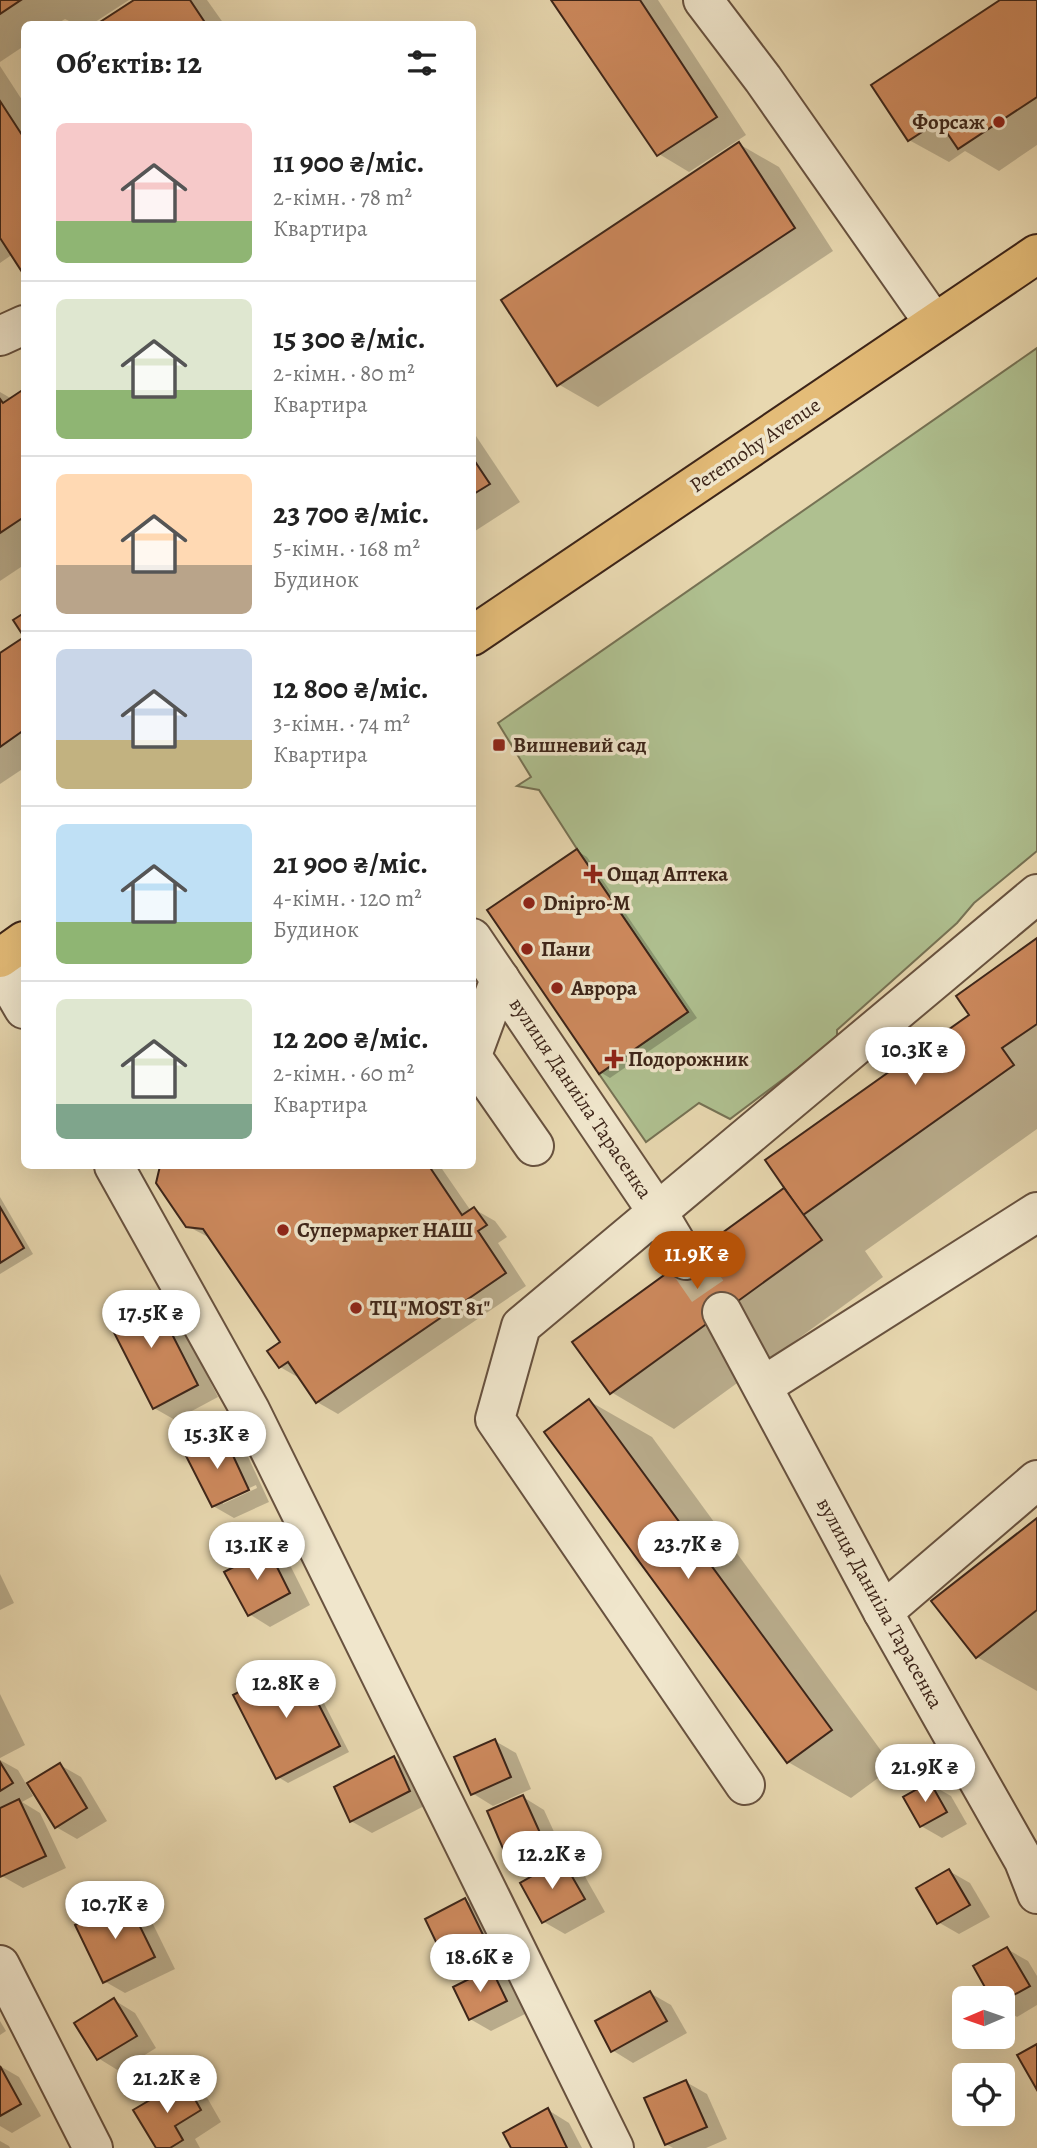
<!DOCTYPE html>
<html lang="uk">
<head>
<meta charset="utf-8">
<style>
	:root { --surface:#fff; --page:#f2f2f2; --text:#222; --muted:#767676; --line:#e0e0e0; --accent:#b45309 }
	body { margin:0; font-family:Alegreya,serif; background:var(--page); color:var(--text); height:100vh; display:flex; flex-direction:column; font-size:26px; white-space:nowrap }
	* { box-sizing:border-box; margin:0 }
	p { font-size:23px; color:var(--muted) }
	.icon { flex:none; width:38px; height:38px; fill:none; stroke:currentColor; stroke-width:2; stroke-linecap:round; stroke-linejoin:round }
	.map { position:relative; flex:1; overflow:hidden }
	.drawer { position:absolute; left:21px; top:21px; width:455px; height:1148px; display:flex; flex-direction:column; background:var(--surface); border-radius:10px; box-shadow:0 7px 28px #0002 }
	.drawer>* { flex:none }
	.needle { width:46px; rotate:268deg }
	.controls { position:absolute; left:952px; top:1986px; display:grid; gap:14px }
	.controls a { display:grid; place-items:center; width:63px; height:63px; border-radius:10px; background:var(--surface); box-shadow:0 7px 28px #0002; font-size:35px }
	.price { position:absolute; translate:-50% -60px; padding:0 16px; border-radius:24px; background:#fff; color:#222; font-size:23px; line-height:46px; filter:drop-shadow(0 2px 4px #0008) }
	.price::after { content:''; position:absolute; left:50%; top:42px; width:21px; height:16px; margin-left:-10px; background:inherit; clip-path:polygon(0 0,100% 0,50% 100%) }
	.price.selected { background:var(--accent); color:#fff }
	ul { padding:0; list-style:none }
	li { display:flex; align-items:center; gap:21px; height:175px; padding:0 35px }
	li+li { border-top:2px solid var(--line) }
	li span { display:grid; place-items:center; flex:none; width:196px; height:140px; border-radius:10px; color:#555 }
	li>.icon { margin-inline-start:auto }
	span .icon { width:84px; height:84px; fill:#fffc; stroke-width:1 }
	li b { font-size:30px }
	h2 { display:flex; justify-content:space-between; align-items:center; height:84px; padding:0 35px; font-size:30px }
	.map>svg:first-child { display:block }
	.green { fill:#afc090; stroke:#767254; stroke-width:2 }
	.shadow { fill:#0003; fill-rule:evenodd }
	.building { fill:#cd895d; stroke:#3d2519; stroke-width:2 }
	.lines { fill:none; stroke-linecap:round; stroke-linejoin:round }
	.minor-tunnel { stroke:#c6b492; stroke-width:38; stroke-dasharray:38 19; stroke-linecap:butt }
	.minor-casing { stroke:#68523f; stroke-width:42 }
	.major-casing { stroke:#3d2519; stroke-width:42 }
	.minor { stroke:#f0e6cc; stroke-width:38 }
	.major { stroke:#e4bc78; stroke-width:38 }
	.poi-dot { fill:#8f2418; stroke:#f0e6cc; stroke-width:2.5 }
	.labels { text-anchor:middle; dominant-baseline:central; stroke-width:7; stroke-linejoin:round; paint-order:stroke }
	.poi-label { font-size:21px; font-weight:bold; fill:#3d2519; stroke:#f0e6cc; text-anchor:start }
	.street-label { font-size:21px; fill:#3d2519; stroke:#f0e6cc }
</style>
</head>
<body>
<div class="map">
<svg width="1037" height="2148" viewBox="0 0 1037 2148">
	<rect width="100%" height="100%" fill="#e8d8b0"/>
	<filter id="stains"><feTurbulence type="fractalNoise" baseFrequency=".00286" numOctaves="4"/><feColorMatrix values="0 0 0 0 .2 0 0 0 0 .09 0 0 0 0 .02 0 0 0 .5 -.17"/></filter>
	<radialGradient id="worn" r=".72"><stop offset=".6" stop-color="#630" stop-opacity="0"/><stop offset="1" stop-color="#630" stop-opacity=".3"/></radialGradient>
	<path class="green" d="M 1037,348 L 1037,851 L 974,903 L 957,923 L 837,1030 L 837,1039 L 730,1119 L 699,1103 L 646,1142 L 599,1074 L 688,1012 L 577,849 L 539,790 L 517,786 L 531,777 L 498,723 Z"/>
	<g class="shadow">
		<path d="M 0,0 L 129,0 L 92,24 L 75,24 L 65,19 L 57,24 L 24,24 L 24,46 L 0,62 Z"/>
		<path d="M 137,0 L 207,0 L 224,24 L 100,24 Z"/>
		<path d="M 553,0 L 658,0 L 746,135 L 689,172 L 659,154 Z"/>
		<path d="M 1003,0 L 1037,0 L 1037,145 L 999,171 L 965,151 L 949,162 L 909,140 Z"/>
		<path d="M 0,66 L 24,103 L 24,272 L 13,254 L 0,263 Z"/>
		<path d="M 739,144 L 779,167 L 833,251 L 598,407 L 558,384 Z"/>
		<path d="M 24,391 L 24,565 L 0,581 L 0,392 L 12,399 Z"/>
		<path d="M 472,430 L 520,502 L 472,533 Z"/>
		<path d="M 24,639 L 24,768 L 0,784 L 0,655 Z"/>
		<path d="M 577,851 L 587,857 L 697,1018 L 610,1078 L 600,1072 Z"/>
		<path d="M 1037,940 L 1037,1129 L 865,1251 L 883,1277 L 674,1429 L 611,1392 L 575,1342 L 787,1189 L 971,1015 Z"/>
		<path d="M 161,1166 L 440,1166 L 471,1211 L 474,1209 L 495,1221 L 507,1237 L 498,1243 L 526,1286 L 338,1414 L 317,1402 L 301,1379 L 280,1367 L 283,1342 L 212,1239 L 187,1226 L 158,1183 Z"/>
		<path d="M 0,1197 L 33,1254 L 0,1274 Z"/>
		<path d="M 150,1293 L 171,1305 L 218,1397 L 175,1420 L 154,1408 Z"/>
		<path d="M 589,1401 L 652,1437 L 893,1767 L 851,1798 L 788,1762 Z"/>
		<path d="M 223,1436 L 244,1448 L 269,1502 L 234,1518 L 213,1506 ZM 256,1485 L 257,1488 L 223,1504 L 223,1500 Z"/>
		<path d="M 1037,1520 L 1037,1691 L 977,1657 Z"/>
		<path d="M 268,1551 L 289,1563 L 310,1605 L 270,1627 L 249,1614 Z"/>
		<path d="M 0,1574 L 14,1603 L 0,1610 Z"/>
		<path d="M 297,1664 L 307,1670 L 349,1752 L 288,1783 L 278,1777 Z"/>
		<path d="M 0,1694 L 25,1745 L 0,1758 Z"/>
		<path d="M 495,1741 L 516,1753 L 531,1789 L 493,1806 L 472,1793 Z"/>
		<path d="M 394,1758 L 415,1770 L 430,1803 L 372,1833 L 351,1821 Z"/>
		<path d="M 0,1760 L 18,1770 L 33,1796 L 22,1802 L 40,1813 L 66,1868 L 23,1888 L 2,1876 L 0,1872 Z"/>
		<path d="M 60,1765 L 81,1777 L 107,1821 L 77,1839 L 56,1827 Z"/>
		<path d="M 930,1784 L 951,1796 L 967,1824 L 942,1838 L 921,1826 Z"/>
		<path d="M 523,1797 L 544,1810 L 561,1847 L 527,1862 L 506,1850 Z"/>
		<path d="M 562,1861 L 583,1873 L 605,1912 L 565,1934 L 544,1922 Z"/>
		<path d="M 949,1871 L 970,1883 L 990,1917 L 959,1934 L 938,1922 Z"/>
		<path d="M 465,1900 L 486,1913 L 510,1961 L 491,1970 L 512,1982 L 527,2013 L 491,2031 L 470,2019 L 471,1980 L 450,1968 Z"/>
		<path d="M 127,1901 L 148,1914 L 175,1969 L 125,1993 L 104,1981 Z"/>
		<path d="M 1007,1949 L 1028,1961 L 1037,1976 L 1037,2005 L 1017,2017 L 1003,2008 L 1003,1998 L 993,1998 L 975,1967 Z"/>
		<path d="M 650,1993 L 671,2005 L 687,2033 L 633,2063 L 612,2050 Z"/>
		<path d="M 114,2000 L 135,2013 L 156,2048 L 119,2071 L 98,2058 Z"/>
		<path d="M 0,2021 L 6,2031 L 0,2035 Z"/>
		<path d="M 0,2066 L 19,2077 L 41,2116 L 12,2133 L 0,2126 Z"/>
		<path d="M 184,2082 L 205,2094 L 221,2122 L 195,2139 L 200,2148 L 158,2148 Z"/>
		<path d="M 686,2082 L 707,2094 L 727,2139 L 706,2148 L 673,2148 L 666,2144 Z"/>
		<path d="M 548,2110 L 569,2123 L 582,2148 L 513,2148 Z"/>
		<path d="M 0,2141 L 9,2146 L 10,2148 L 0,2148 Z"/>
	</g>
	<g class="building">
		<path d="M 0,0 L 21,0 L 0,14 Z"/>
		<path d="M 134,0 L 190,0 L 206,24 L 97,24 Z"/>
		<path d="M 551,0 L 640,0 L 717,117 L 657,156 Z"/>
		<path d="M 1000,0 L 1037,0 L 1037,97 L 958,149 L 939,121 L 908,141 L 871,85 Z"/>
		<path d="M 0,101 L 24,138 L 24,275 L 0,238 Z"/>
		<path d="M 739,142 L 795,228 L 557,386 L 501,300 Z"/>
		<path d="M 24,389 L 24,517 L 0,533 L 0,399 L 3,403 Z"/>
		<path d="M 472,457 L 490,484 L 472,495 Z"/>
		<path d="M 24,613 L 24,730 L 0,747 L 0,653 L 24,637 L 13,620 Z"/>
		<path d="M 577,849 L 688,1012 L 599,1074 L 487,910 Z"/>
		<path d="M 1037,938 L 1037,1024 L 1002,1048 L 1014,1065 L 803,1215 L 765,1160 L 969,1015 L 956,996 Z"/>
		<path d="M 160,1166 L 429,1166 L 462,1215 L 474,1207 L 487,1225 L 478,1231 L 506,1273 L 316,1403 L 288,1362 L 279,1368 L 267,1351 L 280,1342 L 203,1229 L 186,1227 L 156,1183 Z"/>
		<path d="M 784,1188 L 822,1240 L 610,1394 L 572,1342 Z"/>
		<path d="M 0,1207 L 24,1248 L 0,1263 Z"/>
		<path d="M 150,1291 L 198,1385 L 153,1409 L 104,1313 Z"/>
		<path d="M 589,1399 L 832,1730 L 787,1763 L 544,1432 Z"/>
		<path d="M 223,1434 L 249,1490 L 212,1507 L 184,1452 Z"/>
		<path d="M 1037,1518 L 1037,1610 L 976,1658 L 931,1601 Z"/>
		<path d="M 268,1549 L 290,1593 L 248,1616 L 224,1572 Z"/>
		<path d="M 297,1662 L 340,1746 L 276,1779 L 233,1695 Z"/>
		<path d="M 495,1739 L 511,1777 L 471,1795 L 454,1757 Z"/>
		<path d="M 394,1756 L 410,1791 L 350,1822 L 334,1787 Z"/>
		<path d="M 0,1762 L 13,1783 L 0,1791 Z"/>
		<path d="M 60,1763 L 87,1808 L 55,1828 L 27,1783 Z"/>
		<path d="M 930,1782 L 947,1812 L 920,1827 L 903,1797 Z"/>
		<path d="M 523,1795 L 541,1835 L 504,1851 L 487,1811 Z"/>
		<path d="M 19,1799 L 46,1856 L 0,1877 L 0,1808 Z"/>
		<path d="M 562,1859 L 585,1899 L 542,1923 L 520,1883 Z"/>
		<path d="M 949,1869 L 970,1905 L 937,1924 L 916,1888 Z"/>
		<path d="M 465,1898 L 490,1949 L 449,1969 L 425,1919 Z"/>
		<path d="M 127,1900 L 155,1957 L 103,1983 L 75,1925 Z"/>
		<path d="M 1007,1947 L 1030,1986 L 1003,2001 L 1003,1998 L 991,1998 L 973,1966 Z"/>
		<path d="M 491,1968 L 507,2001 L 469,2020 L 453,1987 Z"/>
		<path d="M 650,1991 L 667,2021 L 611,2052 L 595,2021 Z"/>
		<path d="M 114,1998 L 137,2036 L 97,2060 L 74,2023 Z"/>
		<path d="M 1037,2044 L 1037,2090 L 1017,2055 Z"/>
		<path d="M 0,2066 L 21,2104 L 0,2116 Z"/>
		<path d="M 184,2080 L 201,2110 L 175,2126 L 183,2140 L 170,2148 L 156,2148 L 133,2110 Z"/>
		<path d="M 686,2080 L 707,2127 L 665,2145 L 644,2098 Z"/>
		<path d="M 548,2108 L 567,2148 L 511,2148 L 503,2133 Z"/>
	</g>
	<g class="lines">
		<path class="minor-tunnel" d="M 686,1260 L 722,1312"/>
		<g class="minor-casing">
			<g id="minor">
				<path d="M 703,0 L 763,79 L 934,323"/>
				<path d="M 0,336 L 24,325"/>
				<path d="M 472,938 L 658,1213 L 686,1260"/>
				<path d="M 0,968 L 24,1009"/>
				<path d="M 472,1055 L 500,979"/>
				<path d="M 472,1057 L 534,1146"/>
				<path d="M 114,1166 L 250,1410 L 614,2148"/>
				<path d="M 722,1312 L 883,1612 L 1024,1861 L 1037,1894"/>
				<path d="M 763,1386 L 1037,1212"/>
				<path d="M 883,1612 L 1037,1480"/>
				<path d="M 745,1785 L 495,1419 L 521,1326 L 1037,894"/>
				<path d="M 0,1965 L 93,2148"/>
			</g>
		</g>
		<g class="major-casing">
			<g id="major">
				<path d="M 472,636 L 1037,254"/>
				<path d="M 0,958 L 24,941"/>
			</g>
		</g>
		<use href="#minor" class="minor"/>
		<use href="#major" class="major"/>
	</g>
	<g class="poi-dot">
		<circle cx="999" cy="122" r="7"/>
		<rect x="492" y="738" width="14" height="14" rx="3.5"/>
		<path d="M589.5 863.5h7v7h7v7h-7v7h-7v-7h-7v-7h7z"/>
		<circle cx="529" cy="903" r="7"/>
		<circle cx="527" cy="949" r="7"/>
		<circle cx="557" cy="988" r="7"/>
		<path d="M610.5 1048.5h7v7h7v7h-7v7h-7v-7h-7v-7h7z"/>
		<circle cx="283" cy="1230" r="7"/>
		<circle cx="356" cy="1308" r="7"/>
	</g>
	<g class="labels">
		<g class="poi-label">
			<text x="985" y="122" text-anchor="end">Форсаж</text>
			<text x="513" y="745">Вишневий сад</text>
			<text x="607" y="874">Ощад Аптека</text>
			<text x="543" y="903">Dnipro-M</text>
			<text x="541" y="949">Пани</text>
			<text x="571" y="988">Аврора</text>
			<text x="628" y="1059">Подорожник</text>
			<text x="297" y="1230">Супермаркет НАШ</text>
			<text x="370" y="1308">ТЦ "MOST 81"</text>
		</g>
		<g class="street-label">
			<text transform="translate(755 445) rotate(-34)">Peremohy Avenue</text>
			<text transform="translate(581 1098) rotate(56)">вулиця Даниіла Тарасенка</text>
			<text transform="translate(880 1603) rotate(61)">вулиця Даниіла Тарасенка</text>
		</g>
	</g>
	<rect width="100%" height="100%" filter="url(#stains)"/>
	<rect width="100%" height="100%" fill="url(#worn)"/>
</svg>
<div class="controls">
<a><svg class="needle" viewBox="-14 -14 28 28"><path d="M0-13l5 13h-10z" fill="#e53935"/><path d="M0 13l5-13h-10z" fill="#767676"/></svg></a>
<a><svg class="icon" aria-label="locate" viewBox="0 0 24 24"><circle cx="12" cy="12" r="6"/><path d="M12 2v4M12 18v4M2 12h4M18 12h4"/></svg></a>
</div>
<b class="price" style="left:915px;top:1087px">10.3K ₴</b>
<b class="price selected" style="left:697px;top:1291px">11.9K ₴</b>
<b class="price" style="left:151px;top:1350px">17.5K ₴</b>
<b class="price" style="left:217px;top:1471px">15.3K ₴</b>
<b class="price" style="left:688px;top:1581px">23.7K ₴</b>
<b class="price" style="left:257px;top:1582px">13.1K ₴</b>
<b class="price" style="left:286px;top:1720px">12.8K ₴</b>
<b class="price" style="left:925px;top:1804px">21.9K ₴</b>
<b class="price" style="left:552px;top:1891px">12.2K ₴</b>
<b class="price" style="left:115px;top:1941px">10.7K ₴</b>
<b class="price" style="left:480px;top:1994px">18.6K ₴</b>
<b class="price" style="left:167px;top:2115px">21.2K ₴</b>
<section class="drawer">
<h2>Об’єктів: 12<svg class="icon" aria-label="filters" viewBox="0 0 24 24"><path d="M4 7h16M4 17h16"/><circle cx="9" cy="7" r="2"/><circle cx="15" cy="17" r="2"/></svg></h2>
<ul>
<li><span style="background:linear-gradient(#f6c9c9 70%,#8fb573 0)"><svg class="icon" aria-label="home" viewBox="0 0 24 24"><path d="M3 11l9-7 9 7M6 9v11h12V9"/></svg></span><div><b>11 900 ₴/міс.</b><p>2-кімн. · 78 m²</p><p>Квартира</p></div></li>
<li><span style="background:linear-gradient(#dfe7d0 65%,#8fb573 0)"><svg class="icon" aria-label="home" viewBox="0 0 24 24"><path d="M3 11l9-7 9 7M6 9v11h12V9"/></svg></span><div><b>15 300 ₴/міс.</b><p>2-кімн. · 80 m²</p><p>Квартира</p></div></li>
<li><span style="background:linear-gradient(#ffd9b3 65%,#b9a48a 0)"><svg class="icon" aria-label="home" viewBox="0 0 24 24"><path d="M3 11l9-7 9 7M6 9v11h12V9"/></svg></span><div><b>23 700 ₴/міс.</b><p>5-кімн. · 168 m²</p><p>Будинок</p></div></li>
<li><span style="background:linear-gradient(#c9d6e8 65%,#c2b280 0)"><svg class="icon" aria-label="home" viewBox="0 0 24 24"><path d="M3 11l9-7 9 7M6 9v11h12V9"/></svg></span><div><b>12 800 ₴/міс.</b><p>3-кімн. · 74 m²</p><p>Квартира</p></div></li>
<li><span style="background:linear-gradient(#bfe0f5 70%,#8fb573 0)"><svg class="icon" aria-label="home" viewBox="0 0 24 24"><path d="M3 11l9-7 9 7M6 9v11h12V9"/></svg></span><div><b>21 900 ₴/міс.</b><p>4-кімн. · 120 m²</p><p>Будинок</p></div></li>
<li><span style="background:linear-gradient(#dfe7d0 75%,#7fa58c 0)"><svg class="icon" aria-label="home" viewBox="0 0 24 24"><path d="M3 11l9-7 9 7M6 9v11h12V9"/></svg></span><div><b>12 200 ₴/міс.</b><p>2-кімн. · 60 m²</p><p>Квартира</p></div></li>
</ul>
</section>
</div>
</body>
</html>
